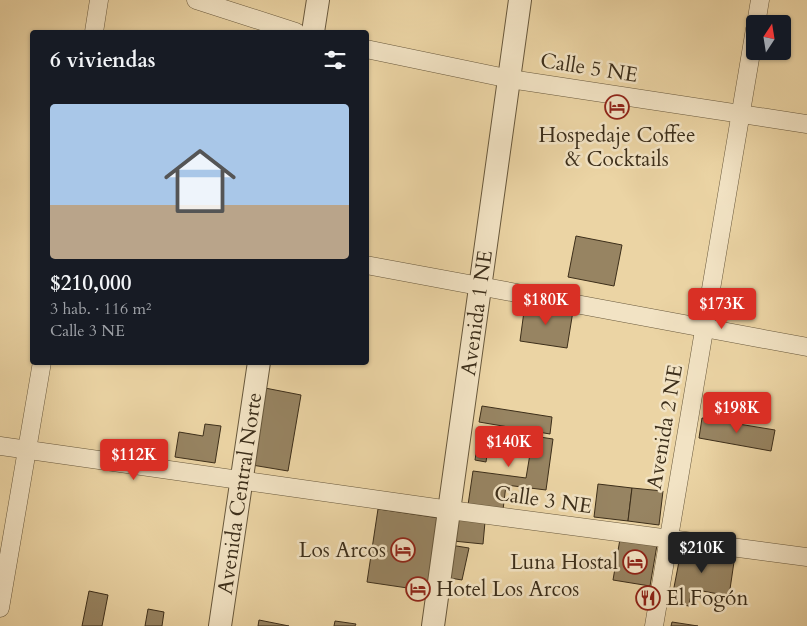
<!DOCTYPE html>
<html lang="es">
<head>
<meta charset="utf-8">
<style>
	:root { --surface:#171b24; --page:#242831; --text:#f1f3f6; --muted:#9ea1a6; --accent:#d93025 }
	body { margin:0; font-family:Cardo,serif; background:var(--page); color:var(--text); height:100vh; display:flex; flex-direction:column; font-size:19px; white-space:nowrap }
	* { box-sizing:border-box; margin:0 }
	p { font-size:16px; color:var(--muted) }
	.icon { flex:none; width:28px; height:28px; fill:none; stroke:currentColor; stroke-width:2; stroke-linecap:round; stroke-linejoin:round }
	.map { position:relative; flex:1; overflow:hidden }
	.side { position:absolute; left:30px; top:30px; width:339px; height:335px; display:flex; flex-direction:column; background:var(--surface); border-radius:5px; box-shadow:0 1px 4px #0004 }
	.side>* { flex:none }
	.needle { width:32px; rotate:12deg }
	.tools { position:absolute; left:746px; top:15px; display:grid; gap:10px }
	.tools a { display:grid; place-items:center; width:45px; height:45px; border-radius:5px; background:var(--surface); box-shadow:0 1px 4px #0004; font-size:25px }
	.price { position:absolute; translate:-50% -42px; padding:0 11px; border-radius:5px; background:var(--accent); color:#fff; font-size:16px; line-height:32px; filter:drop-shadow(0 1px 2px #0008) }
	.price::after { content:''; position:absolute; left:50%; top:30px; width:15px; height:11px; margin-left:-8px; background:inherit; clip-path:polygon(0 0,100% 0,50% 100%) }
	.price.on { background:#222; color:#fff }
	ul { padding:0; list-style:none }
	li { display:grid; align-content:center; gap:10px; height:265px; padding:0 20px }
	li span { display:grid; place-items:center; height:155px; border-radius:5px; color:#555 }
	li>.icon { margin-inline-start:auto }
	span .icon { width:90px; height:90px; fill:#fffc; stroke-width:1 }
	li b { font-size:21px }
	h2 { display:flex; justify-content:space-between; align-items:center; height:60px; padding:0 20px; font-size:21px }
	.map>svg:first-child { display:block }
	.building { fill:#978462; stroke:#3c2e1a }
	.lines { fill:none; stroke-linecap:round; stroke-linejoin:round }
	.minor-casing { stroke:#68583c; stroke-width:19 }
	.tertiary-casing { stroke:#68583c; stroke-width:24 }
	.minor { stroke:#f2e3c4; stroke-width:18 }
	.tertiary { stroke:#f2e3c4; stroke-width:22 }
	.labels { text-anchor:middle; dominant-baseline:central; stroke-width:5; stroke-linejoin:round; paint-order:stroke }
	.street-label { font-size:21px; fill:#3c2e1a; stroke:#f2e3c4 }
	.poi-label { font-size:21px; fill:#3c2e1a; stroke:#f2e3c4; text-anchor:end }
</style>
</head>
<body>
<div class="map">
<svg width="807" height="626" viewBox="0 0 807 626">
	<rect width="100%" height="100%" fill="#ebd4a4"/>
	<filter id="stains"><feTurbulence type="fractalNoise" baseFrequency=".004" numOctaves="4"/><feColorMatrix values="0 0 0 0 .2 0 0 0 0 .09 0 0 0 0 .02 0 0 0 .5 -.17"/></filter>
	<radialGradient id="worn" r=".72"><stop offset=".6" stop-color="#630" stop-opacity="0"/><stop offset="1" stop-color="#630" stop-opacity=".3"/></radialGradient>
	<g class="building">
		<path d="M 576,236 L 622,245 L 614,286 L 568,277 Z"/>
		<path d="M 525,304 L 573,311 L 567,348 L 520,341 Z"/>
		<path d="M 265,388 L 301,395 L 288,471 L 252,465 Z"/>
		<path d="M 482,406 L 552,417 L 550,434 L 479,422 Z"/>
		<path d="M 702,418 L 775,430 L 771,451 L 699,438 Z"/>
		<path d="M 205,424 L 221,426 L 215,463 L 175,457 L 179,432 L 203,436 Z"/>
		<path d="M 480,428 L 553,439 L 546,490 L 506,485 L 503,510 L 468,505 L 473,471 L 526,478 L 531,448 L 489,442 L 486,462 L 475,460 Z"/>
		<path d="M 598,484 L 632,488 L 628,521 L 594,517 Z"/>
		<path d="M 632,488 L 663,491 L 659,525 L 628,521 Z"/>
		<path d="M 378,509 L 439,518 L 428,591 L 367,582 Z"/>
		<path d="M 455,519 L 485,522 L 483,544 L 453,541 Z"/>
		<path d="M 620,539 L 657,545 L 650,586 L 613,580 Z"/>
		<path d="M 450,545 L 469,548 L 462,580 L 444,577 Z"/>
		<path d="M 684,548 L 735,555 L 729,596 L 692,589 L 689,606 L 671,603 L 681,551 Z"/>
		<path d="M 89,591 L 108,595 L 102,626 L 82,626 Z"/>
		<path d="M 148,609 L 164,612 L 162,626 L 145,626 Z"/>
		<path d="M 259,620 L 289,626 L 258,626 Z"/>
		<path d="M 335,621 L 356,624 L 355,626 L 334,626 Z"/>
		<path d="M 672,622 L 698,626 L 671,626 Z"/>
	</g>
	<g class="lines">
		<g class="minor-casing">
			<g id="minor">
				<path d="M 196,0 L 296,32"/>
				<path d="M 756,24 L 760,0"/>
				<path d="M 94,32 L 99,0"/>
				<path d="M 366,49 L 510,79 L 807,124"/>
				<path d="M 366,265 L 807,347"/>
				<path d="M 0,446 L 450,510 L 807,557"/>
				<path d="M 0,608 L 42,362"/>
				<path d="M 654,626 L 755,29"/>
			</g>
		</g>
		<g class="tertiary-casing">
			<g id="tertiary">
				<path d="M 313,32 L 318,0"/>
				<path id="s1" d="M 220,626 L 259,362"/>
				<path id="s2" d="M 433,626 L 520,0"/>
			</g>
		</g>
		<use href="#minor" class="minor"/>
		<use href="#tertiary" class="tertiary"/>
	</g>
	<defs>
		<g id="hotel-ring" transform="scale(1.25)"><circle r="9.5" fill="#f2e3c4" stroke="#8f2418" stroke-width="1.5"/><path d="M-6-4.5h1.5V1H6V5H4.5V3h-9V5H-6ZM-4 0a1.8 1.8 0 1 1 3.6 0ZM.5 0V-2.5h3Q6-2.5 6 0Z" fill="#8f2418"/></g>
		<g id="restaurant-ring" transform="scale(1.25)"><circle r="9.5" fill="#f2e3c4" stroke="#8f2418" stroke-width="1.5"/><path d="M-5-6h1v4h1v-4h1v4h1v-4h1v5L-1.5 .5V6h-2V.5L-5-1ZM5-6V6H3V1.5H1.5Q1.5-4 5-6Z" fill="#8f2418"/></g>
	</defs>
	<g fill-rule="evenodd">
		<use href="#hotel-ring" x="617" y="107"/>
		<use href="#hotel-ring" x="403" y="550"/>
		<use href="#hotel-ring" x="635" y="562"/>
		<use href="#hotel-ring" x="418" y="589"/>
		<use href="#restaurant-ring" x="648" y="598"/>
	</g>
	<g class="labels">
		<g class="street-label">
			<text transform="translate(589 68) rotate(9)">Calle 5 NE</text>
			<text stroke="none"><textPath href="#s2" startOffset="316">Avenida 1 NE</textPath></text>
			<text transform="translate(665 427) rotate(-80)">Avenida 2 NE</text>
			<text stroke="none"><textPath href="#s1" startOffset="134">Avenida Central Norte</textPath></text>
			<text transform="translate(543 500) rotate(8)">Calle 3 NE</text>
		</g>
		<g class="poi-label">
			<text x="617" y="135" text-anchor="middle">Hospedaje Coffee<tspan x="617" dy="24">&amp; Cocktails</tspan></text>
			<text x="386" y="550">Los Arcos</text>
			<text x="618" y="562">Luna Hostal</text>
			<text x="436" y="589" text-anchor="start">Hotel Los Arcos</text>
			<text x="666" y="598" text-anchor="start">El Fogón</text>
		</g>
	</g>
	<rect width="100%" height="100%" filter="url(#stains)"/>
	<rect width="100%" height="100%" fill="url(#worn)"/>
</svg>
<div class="tools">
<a><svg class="needle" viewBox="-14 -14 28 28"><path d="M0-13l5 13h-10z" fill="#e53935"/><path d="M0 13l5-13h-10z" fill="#9ea1a6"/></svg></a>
</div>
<b class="price" style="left:546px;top:326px">$180K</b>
<b class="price" style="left:722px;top:330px">$173K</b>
<b class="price" style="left:737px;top:434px">$198K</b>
<b class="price" style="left:509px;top:468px">$140K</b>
<b class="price" style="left:134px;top:481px">$112K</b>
<b class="price on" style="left:702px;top:574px">$210K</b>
<section class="side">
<h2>6 viviendas<svg class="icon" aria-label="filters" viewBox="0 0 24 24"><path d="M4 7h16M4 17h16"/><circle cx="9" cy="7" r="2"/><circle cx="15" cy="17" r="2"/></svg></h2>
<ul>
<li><span style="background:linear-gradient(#a9c7e8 65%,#b9a48a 0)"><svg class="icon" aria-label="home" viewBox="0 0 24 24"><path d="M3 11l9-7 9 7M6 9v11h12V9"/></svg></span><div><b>$210,000</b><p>3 hab. · 116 m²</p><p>Calle 3 NE</p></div></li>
</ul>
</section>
</div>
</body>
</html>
